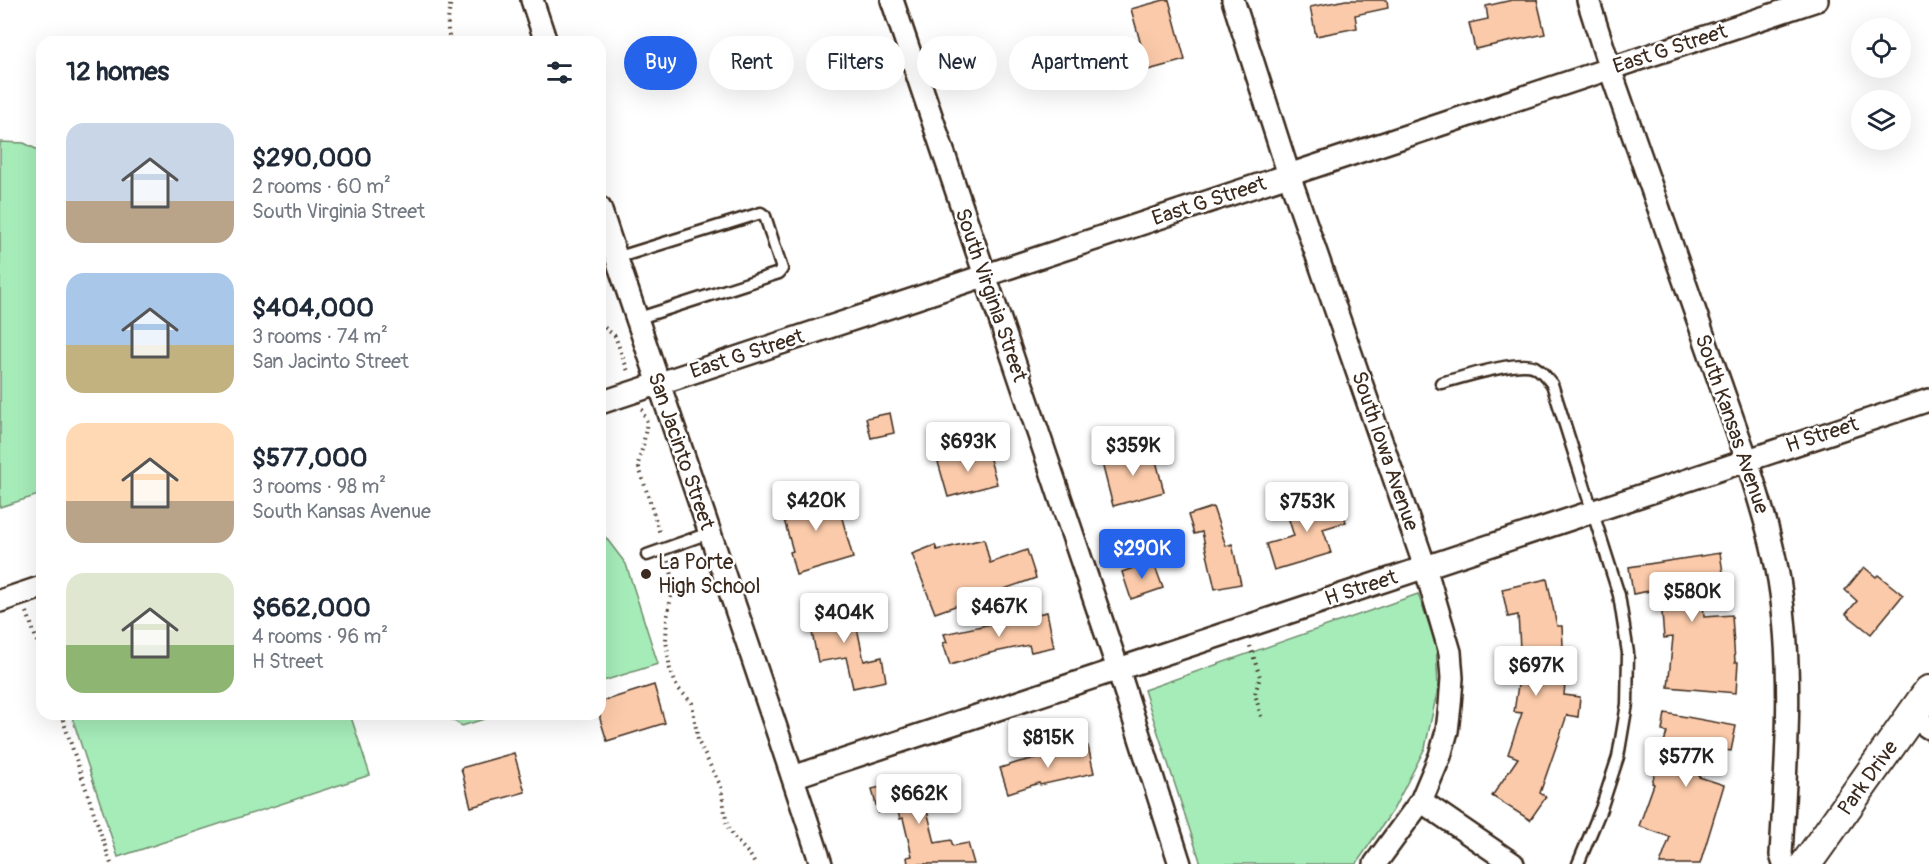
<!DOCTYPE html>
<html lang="en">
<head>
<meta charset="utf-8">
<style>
	:root { --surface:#fff; --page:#f2f2f3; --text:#1f2937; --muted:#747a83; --accent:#2563eb }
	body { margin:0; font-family:Pangolin,sans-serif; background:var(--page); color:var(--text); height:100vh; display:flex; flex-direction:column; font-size:22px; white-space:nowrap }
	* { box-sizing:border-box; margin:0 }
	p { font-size:20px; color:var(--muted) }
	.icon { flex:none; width:33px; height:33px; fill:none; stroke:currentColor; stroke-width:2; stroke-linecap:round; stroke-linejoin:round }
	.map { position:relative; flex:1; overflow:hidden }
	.details { position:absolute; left:36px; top:36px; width:570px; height:684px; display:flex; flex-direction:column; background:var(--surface); border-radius:18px; box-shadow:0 6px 24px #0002 }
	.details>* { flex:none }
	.hud { position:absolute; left:624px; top:36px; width:570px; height:54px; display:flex; gap:12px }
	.buttons { position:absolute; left:1851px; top:18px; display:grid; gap:12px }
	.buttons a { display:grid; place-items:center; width:60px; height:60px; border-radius:50%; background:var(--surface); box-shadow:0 6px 24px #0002; font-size:30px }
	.price { position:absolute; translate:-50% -51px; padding:0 14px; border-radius:6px; background:#fff; color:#222; font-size:20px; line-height:39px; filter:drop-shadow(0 2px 3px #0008) }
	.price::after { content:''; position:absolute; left:50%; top:36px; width:18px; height:14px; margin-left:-9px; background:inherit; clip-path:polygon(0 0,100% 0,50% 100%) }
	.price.active { background:var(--accent); color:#fff }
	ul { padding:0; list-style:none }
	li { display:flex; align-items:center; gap:18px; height:150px; padding:0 30px }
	li span { display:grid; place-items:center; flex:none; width:168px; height:120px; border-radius:18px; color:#555 }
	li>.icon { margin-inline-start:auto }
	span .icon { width:72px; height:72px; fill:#fffc; stroke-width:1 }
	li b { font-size:26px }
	h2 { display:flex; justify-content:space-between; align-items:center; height:72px; padding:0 30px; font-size:26px }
	.chip { padding:0 21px; border-radius:27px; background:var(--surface); box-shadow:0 6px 24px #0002; font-size:21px; line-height:54px }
	.chip.active { background:var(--accent); color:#fff }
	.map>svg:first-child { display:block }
	.green { fill:#a6ecb9; stroke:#708b6c; stroke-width:1.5 }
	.building { fill:#fbcaaa; stroke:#3b2a1e; stroke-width:1.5 }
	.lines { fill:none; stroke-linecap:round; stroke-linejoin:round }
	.lane-casing { stroke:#3b2a1e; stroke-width:15 }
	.street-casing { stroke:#3b2a1e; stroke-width:26 }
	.secondary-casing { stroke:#3b2a1e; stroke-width:34 }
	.path { stroke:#3b2a1e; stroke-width:4; stroke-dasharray:1.5 4.5; stroke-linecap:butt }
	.lane { stroke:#fff; stroke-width:10 }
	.street { stroke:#fff; stroke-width:21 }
	.secondary { stroke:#fff; stroke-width:30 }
	.poi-dot { fill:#3b2a1e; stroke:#fff; stroke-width:2 }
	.labels { text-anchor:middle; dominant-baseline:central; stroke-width:5; stroke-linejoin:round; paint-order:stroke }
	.street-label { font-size:21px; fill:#3b2a1e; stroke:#fff }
	.poi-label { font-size:21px; fill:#3b2a1e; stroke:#fff; text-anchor:start }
</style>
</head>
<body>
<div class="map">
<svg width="1929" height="864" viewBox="0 0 1929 864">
	<rect width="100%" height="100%" fill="#fff"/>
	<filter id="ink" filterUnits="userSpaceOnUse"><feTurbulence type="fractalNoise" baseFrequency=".0167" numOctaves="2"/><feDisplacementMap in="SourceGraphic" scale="12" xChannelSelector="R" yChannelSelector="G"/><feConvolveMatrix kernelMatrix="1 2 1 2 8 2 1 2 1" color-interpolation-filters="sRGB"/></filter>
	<g filter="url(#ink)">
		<g class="green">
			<path d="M 0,142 L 24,143 L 42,152 L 42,494 L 0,507 Z"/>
			<path d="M 600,530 L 626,564 L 658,664 L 600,682 Z"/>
			<path d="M 1418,594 L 1436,643 L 1438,688 L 1425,748 L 1393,810 L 1356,864 L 1201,864 L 1144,690 Z"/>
			<path d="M 71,714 L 350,714 L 370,775 L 118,857 Z"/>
			<path d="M 442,714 L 500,714 L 462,726 Z"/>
		</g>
		<g class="building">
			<path d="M 1164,0 L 1169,0 L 1185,60 L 1148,70 L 1131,9 Z"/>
			<path d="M 1346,0 L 1387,0 L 1388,8 L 1355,15 L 1357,28 L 1316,36 L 1310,7 Z"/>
			<path d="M 1512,0 L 1537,0 L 1545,34 L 1475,49 L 1469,23 L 1488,19 L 1486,6 Z"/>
			<path d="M 890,413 L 894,433 L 871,438 L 866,418 Z"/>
			<path d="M 987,449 L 997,484 L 948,497 L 938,462 Z"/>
			<path d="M 1153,449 L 1164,492 L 1113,506 L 1102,463 Z"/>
			<path d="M 834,489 L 853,558 L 796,575 L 790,552 L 793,551 L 780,506 Z"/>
			<path d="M 1338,495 L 1346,522 L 1323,529 L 1331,553 L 1274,570 L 1266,544 L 1294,536 L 1286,510 Z"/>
			<path d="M 1213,507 L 1226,546 L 1232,544 L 1241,584 L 1215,589 L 1202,532 L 1194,534 L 1188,515 Z"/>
			<path d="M 984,539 L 990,563 L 1027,550 L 1036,578 L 935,613 L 912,554 L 935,545 L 937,550 Z"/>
			<path d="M 1720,553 L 1724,579 L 1702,583 L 1704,617 L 1732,615 L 1735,662 L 1738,662 L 1736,693 L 1668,687 L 1673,637 L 1664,638 L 1660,589 L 1633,594 L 1629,567 Z"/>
			<path d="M 1153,561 L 1163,588 L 1131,599 L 1122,572 Z"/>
			<path d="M 1864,567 L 1876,577 L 1878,575 L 1903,595 L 1871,634 L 1846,614 L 1857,601 L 1845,590 Z"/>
			<path d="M 1547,579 L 1557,626 L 1562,626 L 1565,683 L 1564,695 L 1580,697 L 1578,717 L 1567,715 L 1540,793 L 1546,797 L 1530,820 L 1492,796 L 1518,758 L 1508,754 L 1522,713 L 1514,712 L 1521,665 L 1518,615 L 1508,617 L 1502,589 Z"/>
			<path d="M 852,604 L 864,661 L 882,657 L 886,681 L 853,688 L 846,657 L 818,662 L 808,613 Z"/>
			<path d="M 1047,612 L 1054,647 L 1031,652 L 1029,645 L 990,653 L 950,665 L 943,643 L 947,642 L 944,634 Z"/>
			<path d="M 654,685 L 665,723 L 607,741 L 600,719 L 600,702 Z"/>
			<path d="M 1665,713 L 1736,726 L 1731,751 L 1707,747 L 1699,777 L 1724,785 L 1700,864 L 1660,864 L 1670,837 L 1639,826 L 1654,784 L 1652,783 L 1667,732 L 1662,731 Z"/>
			<path d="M 1088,746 L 1094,773 L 1040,785 L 1039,783 L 1008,793 L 1000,768 L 1019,762 Z"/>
			<path d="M 514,753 L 525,792 L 471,807 L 461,768 Z"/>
			<path d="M 919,778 L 935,843 L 951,840 L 953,846 L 968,843 L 974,864 L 908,864 L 907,857 L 912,856 L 903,818 L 900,819 L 897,808 L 878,813 L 872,789 Z"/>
		</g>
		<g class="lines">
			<g class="lane-casing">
				<g id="lane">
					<path d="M 616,258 L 761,213 L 765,216 L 782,269 L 779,273 L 636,319"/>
					<path d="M 1441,383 C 1460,378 1519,359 1535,367 C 1542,371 1547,378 1552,384 L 1619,595 L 1628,653 L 1627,704 L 1618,757 L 1601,809 L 1578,864"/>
					<path d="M 647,555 L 709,533"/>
				</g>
			</g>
			<g class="street-casing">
				<g id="street">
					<path d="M 532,0 L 546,42"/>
					<path d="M 892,0 L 1118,669 L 1180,864"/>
					<path d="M 1233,0 L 1289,175 L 1425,567 L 1450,652 L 1452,678 L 1450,705 L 1447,731 L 1440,756 L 1421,801 L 1375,864"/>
					<path d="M 1588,0 L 1610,69 L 1747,460 C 1759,500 1772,539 1779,580 C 1794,672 1786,763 1781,855 L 1784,864"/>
					<path d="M 600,208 C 672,427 750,644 821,864"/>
					<path d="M 600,403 L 1817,0"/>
					<path d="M 0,601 L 42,587"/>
					<path d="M 1912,716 L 1929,728"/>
					<path d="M 793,777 L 1929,400"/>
					<path d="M 1421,801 L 1513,864"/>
				</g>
			</g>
			<g class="secondary-casing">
				<path id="secondary" d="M 1806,864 L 1929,691"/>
			</g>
			<g class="path">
				<path d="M 451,42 C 445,29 449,14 451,0"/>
				<path d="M 600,324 L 615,336 L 629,374"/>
				<path d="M 642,409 L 647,422 L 643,446 L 638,464 L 660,534"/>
				<path d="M 668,561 L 672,575 L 672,592 L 667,618 L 666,640 L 670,669 L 677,687 L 692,703 L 698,741 L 721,787 L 727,826 L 734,838 L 750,855 L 755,864"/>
				<path d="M 27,612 L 42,656"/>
				<path d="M 1250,646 L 1260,677 L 1255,694 L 1262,720"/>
				<path d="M 61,714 L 111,864"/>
			</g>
			<use href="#lane" class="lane"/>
			<use href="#street" class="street"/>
			<use href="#secondary" class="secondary"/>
		</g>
	</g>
	<circle class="poi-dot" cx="646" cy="574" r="6"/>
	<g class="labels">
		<g class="street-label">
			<text transform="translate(1670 49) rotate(-18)">East G Street</text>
			<text transform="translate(1209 201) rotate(-18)">East G Street</text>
			<text transform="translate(991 295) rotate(71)">South Virginia Street</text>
			<text transform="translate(747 354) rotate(-18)">East G Street</text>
			<text transform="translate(1732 424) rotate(71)">South Kansas Avenue</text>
			<text transform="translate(1822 435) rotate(-18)">H Street</text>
			<text transform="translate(681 451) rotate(71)">San Jacinto Street</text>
			<text transform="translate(1385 451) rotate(71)">South Iowa Avenue</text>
			<text transform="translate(1361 588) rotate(-18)">H Street</text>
			<text transform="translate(1868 778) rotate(-54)">Park Drive</text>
		</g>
		<g class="poi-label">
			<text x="658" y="562">La Porte<tspan x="658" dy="24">High School</tspan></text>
		</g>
	</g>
</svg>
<div class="buttons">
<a><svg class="icon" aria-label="locate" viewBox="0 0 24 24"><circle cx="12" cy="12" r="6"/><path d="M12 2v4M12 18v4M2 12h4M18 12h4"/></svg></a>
<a><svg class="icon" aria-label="layers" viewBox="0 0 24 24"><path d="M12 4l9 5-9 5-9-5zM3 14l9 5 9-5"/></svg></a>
</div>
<b class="price" style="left:968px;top:473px">$693K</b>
<b class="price" style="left:1133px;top:477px">$359K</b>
<b class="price" style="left:816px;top:532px">$420K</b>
<b class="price" style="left:1307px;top:533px">$753K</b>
<b class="price active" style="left:1142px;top:580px">$290K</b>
<b class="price" style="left:1692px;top:623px">$580K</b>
<b class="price" style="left:999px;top:638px">$467K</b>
<b class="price" style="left:844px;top:644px">$404K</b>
<b class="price" style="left:1536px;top:697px">$697K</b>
<b class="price" style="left:1048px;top:769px">$815K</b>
<b class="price" style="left:1686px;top:788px">$577K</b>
<b class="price" style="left:919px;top:825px">$662K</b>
<div class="hud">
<a class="chip active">Buy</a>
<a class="chip">Rent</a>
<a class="chip">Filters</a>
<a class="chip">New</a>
<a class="chip">Apartment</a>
</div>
<section class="details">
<h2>12 homes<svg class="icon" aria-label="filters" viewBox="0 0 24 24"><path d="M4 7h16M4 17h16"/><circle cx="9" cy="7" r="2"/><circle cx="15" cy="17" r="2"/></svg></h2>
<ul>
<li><span style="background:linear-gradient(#c9d6e8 65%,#b9a48a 0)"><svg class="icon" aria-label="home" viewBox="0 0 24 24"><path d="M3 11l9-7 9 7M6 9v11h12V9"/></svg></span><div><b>$290,000</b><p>2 rooms · 60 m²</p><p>South Virginia Street</p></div></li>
<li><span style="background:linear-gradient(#a9c7e8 60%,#c2b280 0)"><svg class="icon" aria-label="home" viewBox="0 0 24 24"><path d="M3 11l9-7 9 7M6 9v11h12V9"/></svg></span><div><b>$404,000</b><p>3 rooms · 74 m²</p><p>San Jacinto Street</p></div></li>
<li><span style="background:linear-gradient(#ffd9b3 65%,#b9a48a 0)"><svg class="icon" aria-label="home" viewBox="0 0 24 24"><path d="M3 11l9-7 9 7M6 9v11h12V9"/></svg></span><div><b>$577,000</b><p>3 rooms · 98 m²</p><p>South Kansas Avenue</p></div></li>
<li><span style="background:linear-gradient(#dfe7d0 60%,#8fb573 0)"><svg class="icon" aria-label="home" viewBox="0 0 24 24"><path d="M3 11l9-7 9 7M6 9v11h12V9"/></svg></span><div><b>$662,000</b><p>4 rooms · 96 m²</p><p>H Street</p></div></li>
</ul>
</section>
</div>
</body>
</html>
